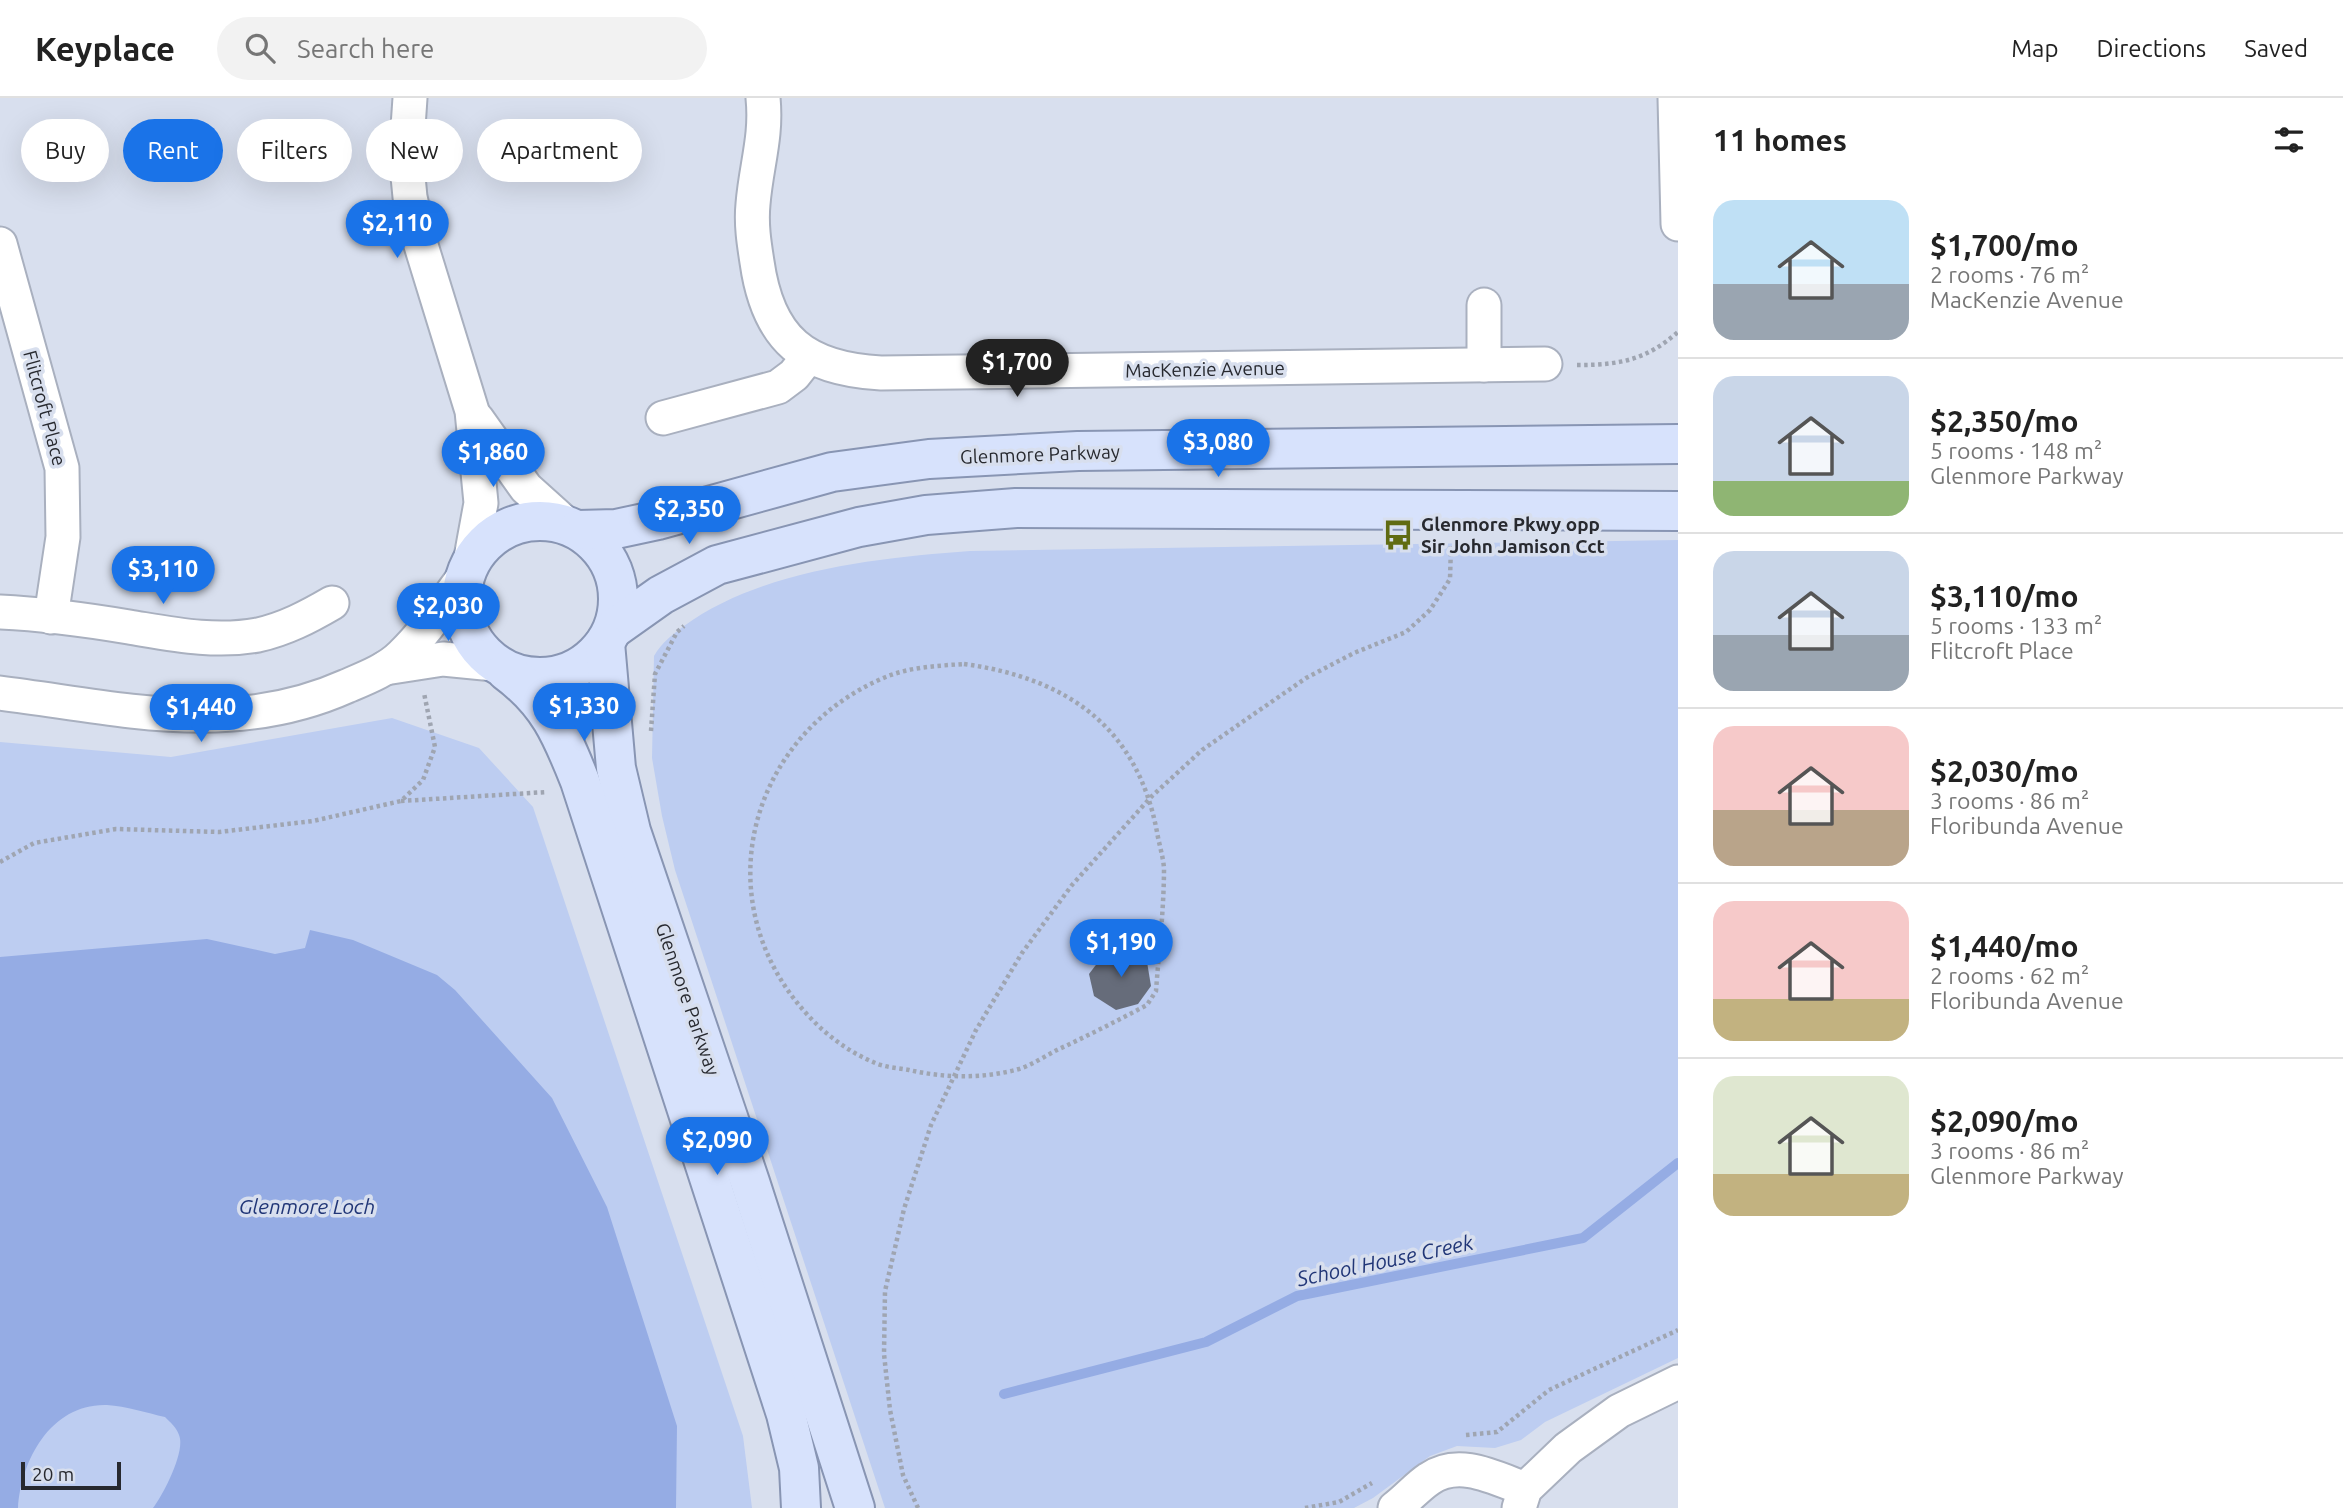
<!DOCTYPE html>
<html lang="en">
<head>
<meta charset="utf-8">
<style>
	:root { --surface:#fff; --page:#f2f2f2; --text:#222; --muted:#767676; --line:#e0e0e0; --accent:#1a73e8 }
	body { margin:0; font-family:Ubuntu,sans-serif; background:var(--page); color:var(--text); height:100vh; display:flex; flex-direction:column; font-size:26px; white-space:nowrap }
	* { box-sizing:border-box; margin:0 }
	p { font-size:23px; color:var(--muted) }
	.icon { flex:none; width:38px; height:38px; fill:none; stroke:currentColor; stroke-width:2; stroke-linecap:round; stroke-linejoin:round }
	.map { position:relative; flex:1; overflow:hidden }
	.drawer { display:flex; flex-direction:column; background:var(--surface); width:665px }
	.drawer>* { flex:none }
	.hud { position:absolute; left:21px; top:21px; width:665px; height:63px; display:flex; gap:14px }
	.scale { position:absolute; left:21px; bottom:18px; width:100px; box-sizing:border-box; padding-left:7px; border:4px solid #27292f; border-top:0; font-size:19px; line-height:24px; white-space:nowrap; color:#27292f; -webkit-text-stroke:5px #d8dfee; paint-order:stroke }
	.price { position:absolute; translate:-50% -60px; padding:0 16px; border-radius:24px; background:var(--accent); color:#fff; font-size:23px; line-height:46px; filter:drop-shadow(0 2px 4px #0008) }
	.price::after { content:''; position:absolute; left:50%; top:42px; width:21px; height:16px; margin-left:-10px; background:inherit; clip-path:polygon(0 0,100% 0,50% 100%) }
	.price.selected { background:#222; color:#fff }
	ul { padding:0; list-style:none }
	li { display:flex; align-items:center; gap:21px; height:175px; padding:0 35px }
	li+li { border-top:2px solid var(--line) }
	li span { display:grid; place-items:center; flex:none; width:196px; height:140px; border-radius:21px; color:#555 }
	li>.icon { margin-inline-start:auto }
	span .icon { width:84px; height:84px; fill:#fffc; stroke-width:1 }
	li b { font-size:30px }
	h2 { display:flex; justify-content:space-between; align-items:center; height:84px; padding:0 35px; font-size:30px }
	.chip { padding:0 24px; border-radius:32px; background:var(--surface); box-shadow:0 7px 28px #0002; font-size:24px; line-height:63px }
	.chip.selected { background:var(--accent); color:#fff }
	header { display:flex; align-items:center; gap:42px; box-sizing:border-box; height:98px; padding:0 35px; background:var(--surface); border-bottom:2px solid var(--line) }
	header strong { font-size:33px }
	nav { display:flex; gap:38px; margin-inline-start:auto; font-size:24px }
	.search { width:490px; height:63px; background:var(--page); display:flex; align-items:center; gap:18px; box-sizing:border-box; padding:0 24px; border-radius:38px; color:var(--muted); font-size:26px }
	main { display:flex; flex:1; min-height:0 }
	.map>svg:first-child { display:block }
	.green { fill:#bdcdf1 }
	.water { fill:#95ace4 }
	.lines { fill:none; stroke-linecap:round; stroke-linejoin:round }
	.stream { stroke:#95ace4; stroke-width:10 }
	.building { fill:#666c7a }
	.minor-casing { stroke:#a9b0bf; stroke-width:37 }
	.major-casing { stroke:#8895b3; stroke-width:42 }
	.path { stroke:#9fa5b1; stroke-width:4.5; stroke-dasharray:3.5 3.5; stroke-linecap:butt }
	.minor { stroke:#fff; stroke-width:33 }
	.major { stroke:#d7e2fc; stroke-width:38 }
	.labels { text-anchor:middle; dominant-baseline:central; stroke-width:7; stroke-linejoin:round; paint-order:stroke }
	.street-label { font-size:19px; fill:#27292f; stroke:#d8dfee }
	.poi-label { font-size:19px; font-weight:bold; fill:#27292f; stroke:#d8dfee; text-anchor:start }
	.water-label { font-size:21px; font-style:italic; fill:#213677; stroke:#d8dfee }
</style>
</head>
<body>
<header>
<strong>Keyplace</strong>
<div class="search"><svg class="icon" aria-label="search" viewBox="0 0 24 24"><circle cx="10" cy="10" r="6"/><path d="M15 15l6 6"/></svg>Search here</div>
<nav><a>Map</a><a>Directions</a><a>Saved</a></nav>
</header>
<main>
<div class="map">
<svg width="1678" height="1410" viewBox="0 0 1678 1410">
	<rect width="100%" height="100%" fill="#d8dfee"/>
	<g class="green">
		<path d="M 1678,442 L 1678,1260 L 1545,1324 L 1521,1342 L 1495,1350 L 1457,1348 L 1430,1358 L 1373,1400 L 1354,1410 L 885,1410 L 675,772 L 662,718 L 652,660 L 654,558 C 662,544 672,537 684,528 C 761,472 877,460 970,453 Z"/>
		<path d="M 392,620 L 479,650 L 533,709 L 743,1338 L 752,1410 L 0,1410 L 0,644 L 171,659 Z"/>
	</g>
	<path class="water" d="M 310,832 L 353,842 L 437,877 L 455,892 L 552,1000 L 607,1109 L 677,1328 L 676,1410 L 153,1410 C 163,1397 186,1353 179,1337 C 177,1330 170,1324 165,1319 C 147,1315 126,1308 107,1307 C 52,1305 21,1361 18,1410 L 0,1410 L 0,859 L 207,841 L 275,856 L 305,850 Z"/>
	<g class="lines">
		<path class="stream" d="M 1004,1296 L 1206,1244 L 1297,1198 L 1583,1140 L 1678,1065"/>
	</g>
	<path class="building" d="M 1127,850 L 1147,864 L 1151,888 L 1138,906 L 1116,912 L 1094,898 L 1089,876 L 1105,855 Z"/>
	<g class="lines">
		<g class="minor-casing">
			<g id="minor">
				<path d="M 410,0 L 406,58 L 410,99 L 420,144 L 472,313 L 481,405 L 470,465"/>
				<path d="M 763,0 C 767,39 756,68 753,106 C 751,126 754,145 757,164 C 768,242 805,271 881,275 L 1545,266"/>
				<path d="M 1675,0 L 1678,126"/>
				<path d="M 0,146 L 62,370 L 63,439 L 51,519"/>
				<path d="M 1484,207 L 1484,267"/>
				<path d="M 663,320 L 778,289 L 794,277 L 809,258"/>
				<path d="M 477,321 L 526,390 L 566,426"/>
				<path d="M 0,514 C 43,516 87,522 129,529 C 172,536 214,545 258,537 C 285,531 308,519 332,505"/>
				<path d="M 385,570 L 443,561 L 494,566"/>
				<path d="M 0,595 C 120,610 231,640 347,588 C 366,580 387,572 402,557 C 426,534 445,504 465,477"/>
				<path d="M 1395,1410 C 1407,1401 1417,1389 1429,1381 C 1459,1360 1495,1380 1525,1391"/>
				<path d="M 1519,1410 L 1525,1391 L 1568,1350 L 1619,1313 L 1678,1284"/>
			</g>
		</g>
		<g class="major-casing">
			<g id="major">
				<circle cx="540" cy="501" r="78"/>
				<path d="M 578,432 L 616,431 L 658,422 L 832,374 L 929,361 L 1078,353 L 1678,346"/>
				<path d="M 613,531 L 661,497 L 717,467 L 859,429 L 926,417 L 1016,410 L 1678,413"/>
				<path d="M 605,545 L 616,670 L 631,733 L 750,1084 L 855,1410"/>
				<path d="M 506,573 C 548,604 561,635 580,683 L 786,1316 L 799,1370 L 801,1410"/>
			</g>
		</g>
		<g class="path">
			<path d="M 1577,267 C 1620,267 1646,262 1678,234"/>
			<path d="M 964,566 C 1066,580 1137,628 1157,734 C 1159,746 1163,758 1164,770 C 1164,811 1159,852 1156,893 L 1147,907 C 1117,923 1087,938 1057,952 C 1045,958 1032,967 1019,971 C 983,981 944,980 909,972 C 897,970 883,969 873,964 C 842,951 815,928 795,902 C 708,790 754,637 881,581 C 907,569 936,568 964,566 Z"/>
			<path d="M 651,633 L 655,576 L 677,534 L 684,528"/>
			<path d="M 401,703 L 547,694"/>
			<path d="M 0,764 L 34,745 L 116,731 L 219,734 L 313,723 L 401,703 L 423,682 L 435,649 L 424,595"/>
			<path d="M 1466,1337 L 1497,1334 L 1549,1292 L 1678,1232"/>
			<path d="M 918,1410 L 903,1377 L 890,1312 L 884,1256 L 885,1193 L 904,1111 L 931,1027 L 976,932 L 1022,855 L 1072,787 L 1151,699 L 1202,652 L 1306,580 L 1354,555 L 1406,534 L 1430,512 L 1450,481 L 1451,448"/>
			<path d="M 1305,1410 L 1339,1404 L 1372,1385"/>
		</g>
		<use href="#minor" class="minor"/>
		<use href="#major" class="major"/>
	</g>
	<defs>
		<g id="bus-bare" transform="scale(2.415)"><path d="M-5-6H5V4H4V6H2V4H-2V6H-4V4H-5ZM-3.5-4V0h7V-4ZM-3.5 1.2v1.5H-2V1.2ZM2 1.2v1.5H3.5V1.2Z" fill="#606b12" stroke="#d8dfee" stroke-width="2.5" paint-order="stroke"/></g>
	</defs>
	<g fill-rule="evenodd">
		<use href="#bus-bare" x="1398" y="437"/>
	</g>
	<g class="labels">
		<g class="street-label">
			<text transform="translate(1205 271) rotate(-1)">MacKenzie Avenue</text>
			<text transform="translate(45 310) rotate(75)">Flitcroft Place</text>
			<text transform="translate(1040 356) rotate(-2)">Glenmore Parkway</text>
			<text transform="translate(688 901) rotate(71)">Glenmore Parkway</text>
		</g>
		<g class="poi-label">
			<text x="1421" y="426">Glenmore Pkwy opp<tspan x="1421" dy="22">Sir John Jamison Cct</tspan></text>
		</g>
		<g class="water-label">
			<text x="307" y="1108">Glenmore Loch</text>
			<text transform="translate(1385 1162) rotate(-12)">School House Creek</text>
		</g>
	</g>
</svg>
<div class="scale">20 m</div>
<b class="price" style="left:397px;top:162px">$2,110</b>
<b class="price selected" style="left:1017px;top:301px">$1,700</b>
<b class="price" style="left:1218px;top:381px">$3,080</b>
<b class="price" style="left:493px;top:391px">$1,860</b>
<b class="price" style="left:689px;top:448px">$2,350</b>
<b class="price" style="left:163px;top:508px">$3,110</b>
<b class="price" style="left:448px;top:545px">$2,030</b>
<b class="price" style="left:584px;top:645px">$1,330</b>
<b class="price" style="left:201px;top:646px">$1,440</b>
<b class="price" style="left:1121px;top:881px">$1,190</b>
<b class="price" style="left:717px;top:1079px">$2,090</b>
<div class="hud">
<a class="chip">Buy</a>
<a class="chip selected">Rent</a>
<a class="chip">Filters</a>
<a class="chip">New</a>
<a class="chip">Apartment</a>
</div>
</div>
<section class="drawer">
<h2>11 homes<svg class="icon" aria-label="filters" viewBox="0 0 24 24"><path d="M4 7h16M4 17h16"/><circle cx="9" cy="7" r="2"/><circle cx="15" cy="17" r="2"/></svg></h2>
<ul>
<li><span style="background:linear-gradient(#bfe0f5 60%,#9aa5b1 0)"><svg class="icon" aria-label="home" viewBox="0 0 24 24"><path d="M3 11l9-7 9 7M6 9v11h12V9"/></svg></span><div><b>$1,700/mo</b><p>2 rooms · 76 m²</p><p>MacKenzie Avenue</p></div></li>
<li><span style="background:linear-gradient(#c9d6e8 75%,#8fb573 0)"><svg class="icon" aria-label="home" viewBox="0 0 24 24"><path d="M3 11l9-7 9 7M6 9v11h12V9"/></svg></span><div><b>$2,350/mo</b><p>5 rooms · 148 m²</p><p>Glenmore Parkway</p></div></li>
<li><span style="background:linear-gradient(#c9d6e8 60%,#9aa5b1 0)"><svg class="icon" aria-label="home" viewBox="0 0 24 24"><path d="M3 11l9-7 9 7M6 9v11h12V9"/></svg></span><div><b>$3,110/mo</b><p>5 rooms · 133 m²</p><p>Flitcroft Place</p></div></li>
<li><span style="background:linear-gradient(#f6c9c9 60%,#b9a48a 0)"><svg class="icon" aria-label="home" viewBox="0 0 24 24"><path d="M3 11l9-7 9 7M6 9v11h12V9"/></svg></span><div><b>$2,030/mo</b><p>3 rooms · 86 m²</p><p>Floribunda Avenue</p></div></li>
<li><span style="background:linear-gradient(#f6c9c9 70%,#c2b280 0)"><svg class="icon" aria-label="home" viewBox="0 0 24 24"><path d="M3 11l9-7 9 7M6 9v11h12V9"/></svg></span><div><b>$1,440/mo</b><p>2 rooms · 62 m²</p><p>Floribunda Avenue</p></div></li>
<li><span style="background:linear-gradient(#dfe7d0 70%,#c2b280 0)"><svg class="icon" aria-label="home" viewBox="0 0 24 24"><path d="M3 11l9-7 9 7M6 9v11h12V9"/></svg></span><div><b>$2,090/mo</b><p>3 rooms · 86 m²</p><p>Glenmore Parkway</p></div></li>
</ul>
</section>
</main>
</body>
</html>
